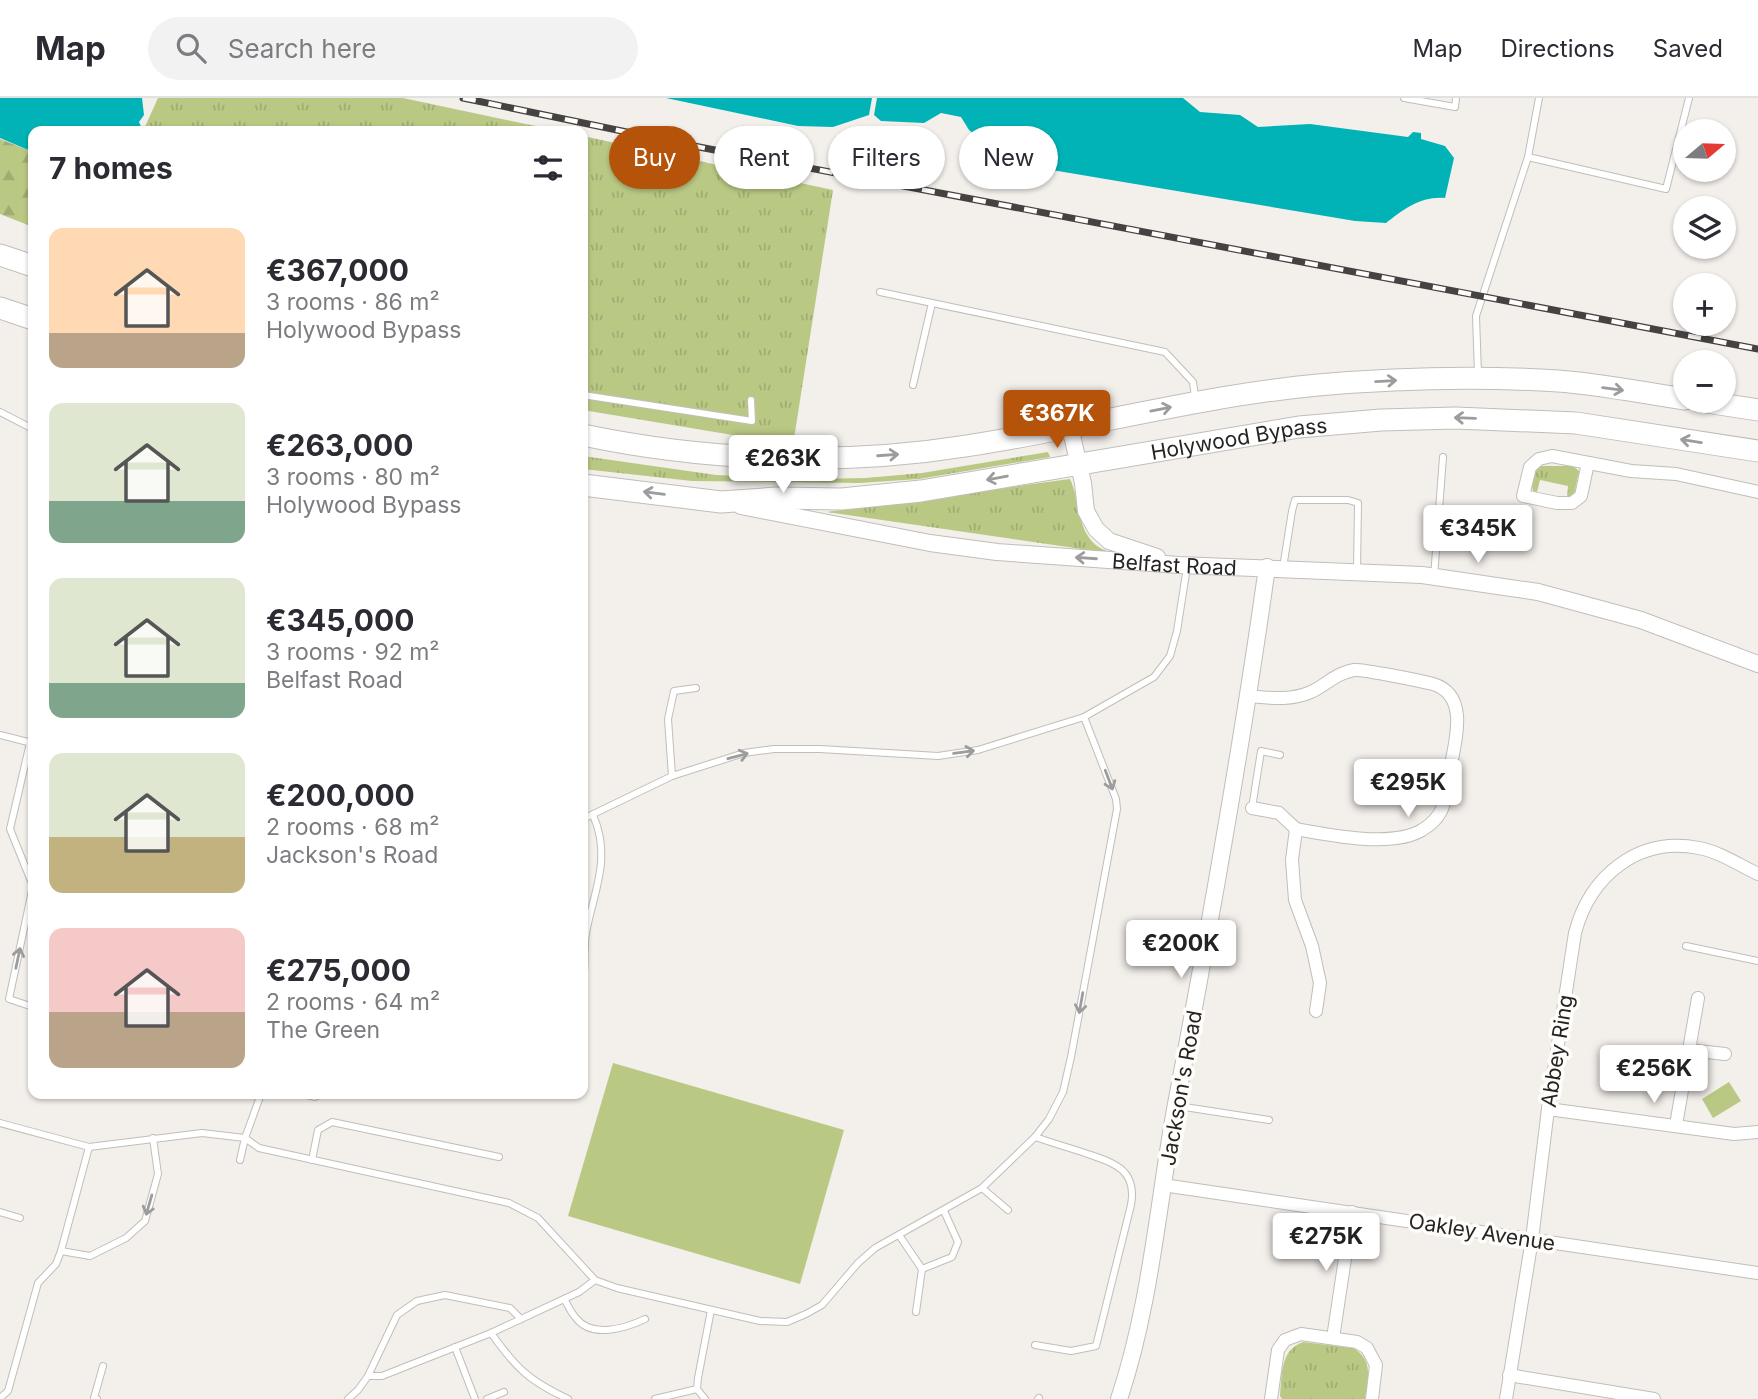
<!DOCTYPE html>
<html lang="en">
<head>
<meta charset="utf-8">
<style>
	:root { --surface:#fff; --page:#f2f2f3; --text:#2b2b33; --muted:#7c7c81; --line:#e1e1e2; --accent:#b45309 }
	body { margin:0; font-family:Inter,sans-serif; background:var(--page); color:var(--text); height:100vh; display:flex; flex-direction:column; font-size:26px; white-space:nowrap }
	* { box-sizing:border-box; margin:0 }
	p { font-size:23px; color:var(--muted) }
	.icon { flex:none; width:38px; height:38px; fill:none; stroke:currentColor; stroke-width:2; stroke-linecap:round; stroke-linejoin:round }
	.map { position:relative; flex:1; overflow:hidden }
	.drawer { position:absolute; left:28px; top:28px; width:560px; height:973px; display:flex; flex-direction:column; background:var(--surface); border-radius:14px; box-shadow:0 2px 5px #0004 }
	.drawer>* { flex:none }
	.guide { position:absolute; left:609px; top:28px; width:665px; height:63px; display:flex; gap:14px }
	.needle { width:46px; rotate:71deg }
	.tools { position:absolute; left:1673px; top:21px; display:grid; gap:14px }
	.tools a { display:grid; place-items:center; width:63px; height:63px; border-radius:50%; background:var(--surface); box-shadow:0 2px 5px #0004; font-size:35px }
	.price { position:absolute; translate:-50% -60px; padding:0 16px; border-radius:7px; background:#fff; color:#222; font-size:23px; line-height:46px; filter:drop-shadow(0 2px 4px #0008) }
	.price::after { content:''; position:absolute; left:50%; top:42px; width:21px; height:16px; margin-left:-10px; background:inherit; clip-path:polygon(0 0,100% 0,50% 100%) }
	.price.selected { background:var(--accent); color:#fff }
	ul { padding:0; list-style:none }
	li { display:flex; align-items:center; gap:21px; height:175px; padding:0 21px }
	li span { display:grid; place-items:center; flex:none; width:196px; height:140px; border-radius:14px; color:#555 }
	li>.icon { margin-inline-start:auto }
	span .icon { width:84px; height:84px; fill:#fffc; stroke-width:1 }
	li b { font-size:30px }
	h2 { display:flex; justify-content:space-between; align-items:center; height:84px; padding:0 21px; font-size:30px }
	.pill { padding:0 24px; border-radius:32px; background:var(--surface); box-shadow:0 2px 5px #0004; font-size:24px; line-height:63px }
	.pill.selected { background:var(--accent); color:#fff }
	header { display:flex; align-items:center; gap:42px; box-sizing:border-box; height:98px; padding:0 35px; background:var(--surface); border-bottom:2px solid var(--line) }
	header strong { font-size:33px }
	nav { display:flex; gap:38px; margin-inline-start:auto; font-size:24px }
	.search { width:490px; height:63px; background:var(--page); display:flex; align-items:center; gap:18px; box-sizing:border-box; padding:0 24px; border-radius:38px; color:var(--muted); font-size:26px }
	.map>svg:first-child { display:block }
	.grass { fill:url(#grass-tufts) }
	.forest { fill:url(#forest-firs) }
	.park { fill:#b9c984 }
	.water { fill:#01b3b6 }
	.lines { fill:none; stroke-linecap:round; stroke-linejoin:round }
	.lane-casing { stroke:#c1beba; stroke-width:8 }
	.street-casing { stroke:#c1beba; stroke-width:14 }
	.secondary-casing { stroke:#c1beba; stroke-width:18 }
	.highway-casing { stroke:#c1beba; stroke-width:23 }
	.lane { stroke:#fff; stroke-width:6 }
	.street { stroke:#fff; stroke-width:12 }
	.secondary { stroke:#fff; stroke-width:16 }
	.highway { stroke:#fff; stroke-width:21 }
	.rail-casing { stroke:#454241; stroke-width:7 }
	.rail { stroke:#fffdfa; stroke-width:4.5; stroke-dasharray:13; stroke-linecap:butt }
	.oneway { stroke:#9d9c9c }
	.labels { text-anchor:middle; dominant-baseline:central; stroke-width:7; stroke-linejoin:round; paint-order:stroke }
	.street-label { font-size:21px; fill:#262423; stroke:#fffdfa }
</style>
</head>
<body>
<header>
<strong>Map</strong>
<div class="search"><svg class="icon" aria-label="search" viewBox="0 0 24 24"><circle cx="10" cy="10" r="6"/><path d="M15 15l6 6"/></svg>Search here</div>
<nav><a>Map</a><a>Directions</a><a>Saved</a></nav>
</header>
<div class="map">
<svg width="1758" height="1301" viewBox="0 0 1758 1301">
	<defs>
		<pattern id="grass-tufts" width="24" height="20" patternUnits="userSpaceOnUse" patternTransform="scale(1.75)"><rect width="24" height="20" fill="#b9c984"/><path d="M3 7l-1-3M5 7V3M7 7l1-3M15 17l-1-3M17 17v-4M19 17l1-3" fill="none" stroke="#9fac72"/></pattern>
		<pattern id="forest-firs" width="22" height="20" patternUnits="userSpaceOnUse" patternTransform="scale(1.75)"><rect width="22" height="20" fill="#b9c984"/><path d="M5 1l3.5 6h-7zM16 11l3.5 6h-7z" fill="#9fac72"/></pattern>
	</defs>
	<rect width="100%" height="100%" fill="#f3efeb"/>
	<g class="grass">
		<path d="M 158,0 L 403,0 L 559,33 L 143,33 Z"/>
		<path d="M 583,38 L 833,92 L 793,347 L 583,312 Z"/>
		<path d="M 1048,354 L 1050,359 L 919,381 L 859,385 L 692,383 L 583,371 L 583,358 L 716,377 L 812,381 L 866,380 L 922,375 Z"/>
		<path d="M 1542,368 L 1573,368 L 1579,373 L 1574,397 L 1567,401 L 1568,388 L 1540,382 L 1537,394 L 1533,393 L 1531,384 L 1535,370 Z"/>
		<path d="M 1070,381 C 1081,404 1076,437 1102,451 C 1108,454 1117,455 1123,457 L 827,414 Z"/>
		<path d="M 1303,1244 L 1353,1250 C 1374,1262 1368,1281 1365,1301 L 1282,1301 L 1280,1298 C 1282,1277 1280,1252 1303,1244 Z"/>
	</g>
	<path class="forest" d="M 0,41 L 33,54 L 33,129 L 0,116 Z"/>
	<g class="park">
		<path d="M 613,965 L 844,1032 L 800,1186 L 568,1118 Z"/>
		<path d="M 1729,984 L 1741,1003 L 1713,1020 L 1702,1001 Z"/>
	</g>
	<g class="water">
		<path d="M 0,0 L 142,0 L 144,17 L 139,24 L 143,33 L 33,33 L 33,54 L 0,40 Z"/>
		<path d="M 666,0 L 872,0 L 869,17 L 833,29 L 798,28 Z"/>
		<path d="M 877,0 L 1183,0 L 1200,14 L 1240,17 L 1258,29 L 1310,26 L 1408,39 L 1413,34 L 1421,35 L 1421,41 L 1445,48 L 1454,60 L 1445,100 C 1421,98 1404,111 1386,125 L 1355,123 L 1046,71 L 984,44 L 969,32 L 961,19 L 941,15 L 924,25 L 881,23 L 874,17 Z"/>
	</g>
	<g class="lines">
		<g class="lane-casing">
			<g id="lane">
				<path d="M 1404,0 L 1455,9 L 1456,0"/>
				<path d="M 1539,0 L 1528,59 L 1666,91 L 1689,0"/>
				<path d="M 880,194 L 1165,254 L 1193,284 L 1195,299"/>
				<path d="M 1478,276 L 1476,218 L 1528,59"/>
				<path d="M 913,287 L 932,205"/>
				<path d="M 583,297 L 752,323 L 751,302"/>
				<path d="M 0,314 L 33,331"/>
				<path d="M 1283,470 L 1292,413 L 1295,402 L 1348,402 L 1358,405 L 1357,473"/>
				<path d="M 1434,479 L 1443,359"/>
				<path d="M 0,637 L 32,645"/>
				<path d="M 30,645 L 10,731 L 33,788 L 9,901 L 33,909"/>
				<path d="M 672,678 L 668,621 L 674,593 L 696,590"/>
				<path d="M 1252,710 L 1261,653 L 1280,657"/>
				<path d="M 583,721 L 672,678 L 744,655 L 774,651 L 820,651 L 938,658 L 978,652 L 1084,619 L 1154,579 L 1170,558 L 1177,533 L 1187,469"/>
				<path d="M 1686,848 L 1758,863"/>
				<path d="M 584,874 C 585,861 584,848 586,835 C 594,792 612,760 593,717"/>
				<path d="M 303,996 L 315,999 L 320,996"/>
				<path d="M 1178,1008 L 1269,1022"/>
				<path d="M 0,1025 L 89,1049 L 202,1035 L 245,1040 L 259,1050 L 509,1105 L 538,1120 L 595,1182 L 617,1190 L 760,1223 L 787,1224 L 806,1216 L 822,1207 L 858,1165 L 875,1150 L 982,1090 L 1035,1039 L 1049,1021 L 1063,994 L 1071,959 L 1117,711 L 1116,701 L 1084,619"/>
				<path d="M 1035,1039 C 1050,1044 1066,1049 1082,1054 C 1110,1064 1138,1069 1131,1107 L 1096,1248 L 1071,1253 L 1035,1247"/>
				<path d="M 240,1062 L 245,1040 L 261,996"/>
				<path d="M 312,1062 L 318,1032 L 332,1024 L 499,1059"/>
				<path d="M 982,1090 L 1008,1112"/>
				<path d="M 0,1114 L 20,1120"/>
				<path d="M 899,1137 L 922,1171 L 952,1159 L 958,1144 L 944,1113"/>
				<path d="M 61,1153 L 90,1158 L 126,1140 L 145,1123 L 158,1076 L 153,1040"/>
				<path d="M 564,1201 C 568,1207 571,1215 576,1220 C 592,1241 626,1230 645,1221"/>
				<path d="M 916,1214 L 922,1171"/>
				<path d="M 491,1235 C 516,1270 529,1283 568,1301"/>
				<path d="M 455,1249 L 475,1301"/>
				<path d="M 368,1278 L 382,1278 L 491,1235 L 579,1194 L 595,1182"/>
				<path d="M 0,1300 L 8,1293 L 38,1185 L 56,1166 L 61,1153 L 89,1049"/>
				<path d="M 97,1301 L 94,1300 L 103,1268"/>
				<path d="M 348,1301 L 358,1292 L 368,1278 L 397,1217 L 417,1203 L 445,1197 L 510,1210 L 521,1221"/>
				<path d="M 487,1301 L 504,1294"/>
				<path d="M 655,1301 L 697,1291"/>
				<path d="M 705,1301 L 697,1291 L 698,1280 L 711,1212"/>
				<path d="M 1038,1301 L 1039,1300"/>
			</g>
		</g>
		<g class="street-casing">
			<g id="street">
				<path d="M 1588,365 L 1581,398 L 1572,405 L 1557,405 L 1523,398 L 1530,369 L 1539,361 L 1552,358 L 1631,373 L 1676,376 L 1758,394"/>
				<path d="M 1248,598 C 1271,600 1290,603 1311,594 C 1326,587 1336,575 1354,572 C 1363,571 1421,583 1433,586 C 1470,597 1455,645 1450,671 C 1448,683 1447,697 1443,708 C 1440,718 1431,727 1422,732 C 1393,750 1328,737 1296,731 L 1292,762 L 1295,802 L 1312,848 L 1320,885 L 1316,913"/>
				<path d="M 1252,710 L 1279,715 L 1296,731"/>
				<path d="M 1689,952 L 1725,956"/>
				<path d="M 1548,1011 L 1734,1036 L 1758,1034"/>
				<path d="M 1676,1027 L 1698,900"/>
				<path d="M 1163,1087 L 1758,1175"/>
				<path d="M 1333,1240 L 1352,1114"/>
				<path d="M 1509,1277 L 1654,1301"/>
				<path d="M 1271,1301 L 1278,1252 L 1285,1242 L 1301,1236 L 1357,1244 L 1367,1250 L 1376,1267 L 1372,1301"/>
				<path d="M 1506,1301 L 1532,1141 L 1548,1011 L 1575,835 C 1590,778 1638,738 1699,750 C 1720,754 1739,767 1758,776"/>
			</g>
		</g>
		<g class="secondary-casing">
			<g id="secondary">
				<path d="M 1070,329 L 1083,385 L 1086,413 L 1096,431 L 1109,443 L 1157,459"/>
				<path id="s1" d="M 741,408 L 930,445 L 997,454 L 1179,467 L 1422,477 L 1538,494 L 1641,522 L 1758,566"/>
				<path d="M 1119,1301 C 1151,1206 1158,1104 1176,1006 C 1210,827 1242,649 1267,469"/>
			</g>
		</g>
		<g class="highway-casing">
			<g id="highway">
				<path d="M 0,157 L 33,168"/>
				<path d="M 0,210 L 33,221"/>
				<path d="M 1700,303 L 1758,312"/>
				<path d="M 583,337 C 707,363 840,368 966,348 C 1084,330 1199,298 1318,287 C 1397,280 1478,278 1558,283 C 1600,286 1643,295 1685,301"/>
				<path id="s2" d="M 583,387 L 721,404 L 777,400 L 842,401 L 921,393 L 1299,329 L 1381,322 L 1456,320 L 1576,325 L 1758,353"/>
			</g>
		</g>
		<use href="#lane" class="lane"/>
		<use href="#street" class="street"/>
		<use href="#secondary" class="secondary"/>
		<use href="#highway" class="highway"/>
		<g class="rail-casing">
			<path id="rail" d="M 463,0 L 699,49 L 1758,251"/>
		</g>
		<use href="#rail" class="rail"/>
	</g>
	<defs><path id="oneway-shaft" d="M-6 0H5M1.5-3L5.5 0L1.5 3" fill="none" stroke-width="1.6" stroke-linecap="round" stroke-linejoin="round" transform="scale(1.75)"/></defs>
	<g class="oneway">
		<use href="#oneway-shaft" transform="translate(1386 283) rotate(-3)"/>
		<use href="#oneway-shaft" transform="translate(1613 291) rotate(8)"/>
		<use href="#oneway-shaft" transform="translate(1161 311) rotate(-11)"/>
		<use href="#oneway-shaft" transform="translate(1465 320) rotate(-178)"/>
		<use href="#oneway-shaft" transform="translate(1691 343) rotate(-171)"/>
		<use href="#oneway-shaft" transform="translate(888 357) rotate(-4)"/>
		<use href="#oneway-shaft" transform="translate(997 380) rotate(170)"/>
		<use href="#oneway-shaft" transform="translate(654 395) rotate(-173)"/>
		<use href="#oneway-shaft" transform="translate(1086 460) rotate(-176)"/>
		<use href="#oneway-shaft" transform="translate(964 654) rotate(-8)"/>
		<use href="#oneway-shaft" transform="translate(738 658) rotate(-15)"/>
		<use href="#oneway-shaft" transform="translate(1109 682) rotate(69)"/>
		<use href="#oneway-shaft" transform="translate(18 860) rotate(-78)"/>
		<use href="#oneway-shaft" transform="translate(1081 905) rotate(100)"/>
		<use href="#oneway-shaft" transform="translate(149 1107) rotate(106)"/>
	</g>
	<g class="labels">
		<g class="street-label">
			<text stroke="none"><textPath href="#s2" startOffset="662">Holywood Bypass</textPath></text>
			<text stroke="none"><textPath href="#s1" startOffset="438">Belfast Road</textPath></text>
			<text transform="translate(1557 953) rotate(-81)">Abbey Ring</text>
			<text transform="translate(1181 990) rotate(-80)">Jackson's Road</text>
			<text transform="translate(1482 1134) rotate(9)">Oakley Avenue</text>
		</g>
	</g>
</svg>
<div class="tools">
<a><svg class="needle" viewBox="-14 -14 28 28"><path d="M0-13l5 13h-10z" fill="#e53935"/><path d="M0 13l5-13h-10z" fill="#7c7c81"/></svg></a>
<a><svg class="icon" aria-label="layers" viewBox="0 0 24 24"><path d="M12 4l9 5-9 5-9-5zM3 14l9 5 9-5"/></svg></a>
<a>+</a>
<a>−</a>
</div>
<b class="price selected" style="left:1057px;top:352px">€367K</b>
<b class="price" style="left:783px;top:397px">€263K</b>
<b class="price" style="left:1478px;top:467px">€345K</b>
<b class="price" style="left:1408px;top:721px">€295K</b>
<b class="price" style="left:1181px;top:882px">€200K</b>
<b class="price" style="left:1654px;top:1007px">€256K</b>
<b class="price" style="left:1326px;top:1175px">€275K</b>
<div class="guide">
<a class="pill selected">Buy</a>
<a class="pill">Rent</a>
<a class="pill">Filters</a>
<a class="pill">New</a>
</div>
<section class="drawer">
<h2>7 homes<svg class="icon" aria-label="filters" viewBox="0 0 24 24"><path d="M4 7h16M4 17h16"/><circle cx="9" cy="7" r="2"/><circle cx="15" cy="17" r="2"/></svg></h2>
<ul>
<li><span style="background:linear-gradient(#ffd9b3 75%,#b9a48a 0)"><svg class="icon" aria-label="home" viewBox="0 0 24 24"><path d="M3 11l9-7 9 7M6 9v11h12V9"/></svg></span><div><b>€367,000</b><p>3 rooms · 86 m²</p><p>Holywood Bypass</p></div></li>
<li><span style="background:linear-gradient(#dfe7d0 70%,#7fa58c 0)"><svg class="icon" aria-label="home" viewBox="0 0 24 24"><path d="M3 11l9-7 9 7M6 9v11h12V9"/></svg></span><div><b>€263,000</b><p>3 rooms · 80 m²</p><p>Holywood Bypass</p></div></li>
<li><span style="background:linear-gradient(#dfe7d0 75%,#7fa58c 0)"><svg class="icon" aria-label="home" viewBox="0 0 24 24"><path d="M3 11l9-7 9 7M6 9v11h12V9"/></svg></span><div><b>€345,000</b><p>3 rooms · 92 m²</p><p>Belfast Road</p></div></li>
<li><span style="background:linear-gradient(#dfe7d0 60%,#c2b280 0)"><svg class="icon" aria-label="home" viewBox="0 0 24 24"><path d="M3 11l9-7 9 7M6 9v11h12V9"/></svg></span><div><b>€200,000</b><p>2 rooms · 68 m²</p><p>Jackson's Road</p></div></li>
<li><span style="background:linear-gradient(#f6c9c9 60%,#b9a48a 0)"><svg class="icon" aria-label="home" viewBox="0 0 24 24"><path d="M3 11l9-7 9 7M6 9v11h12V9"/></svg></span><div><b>€275,000</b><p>2 rooms · 64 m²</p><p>The Green</p></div></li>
</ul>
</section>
</div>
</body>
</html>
